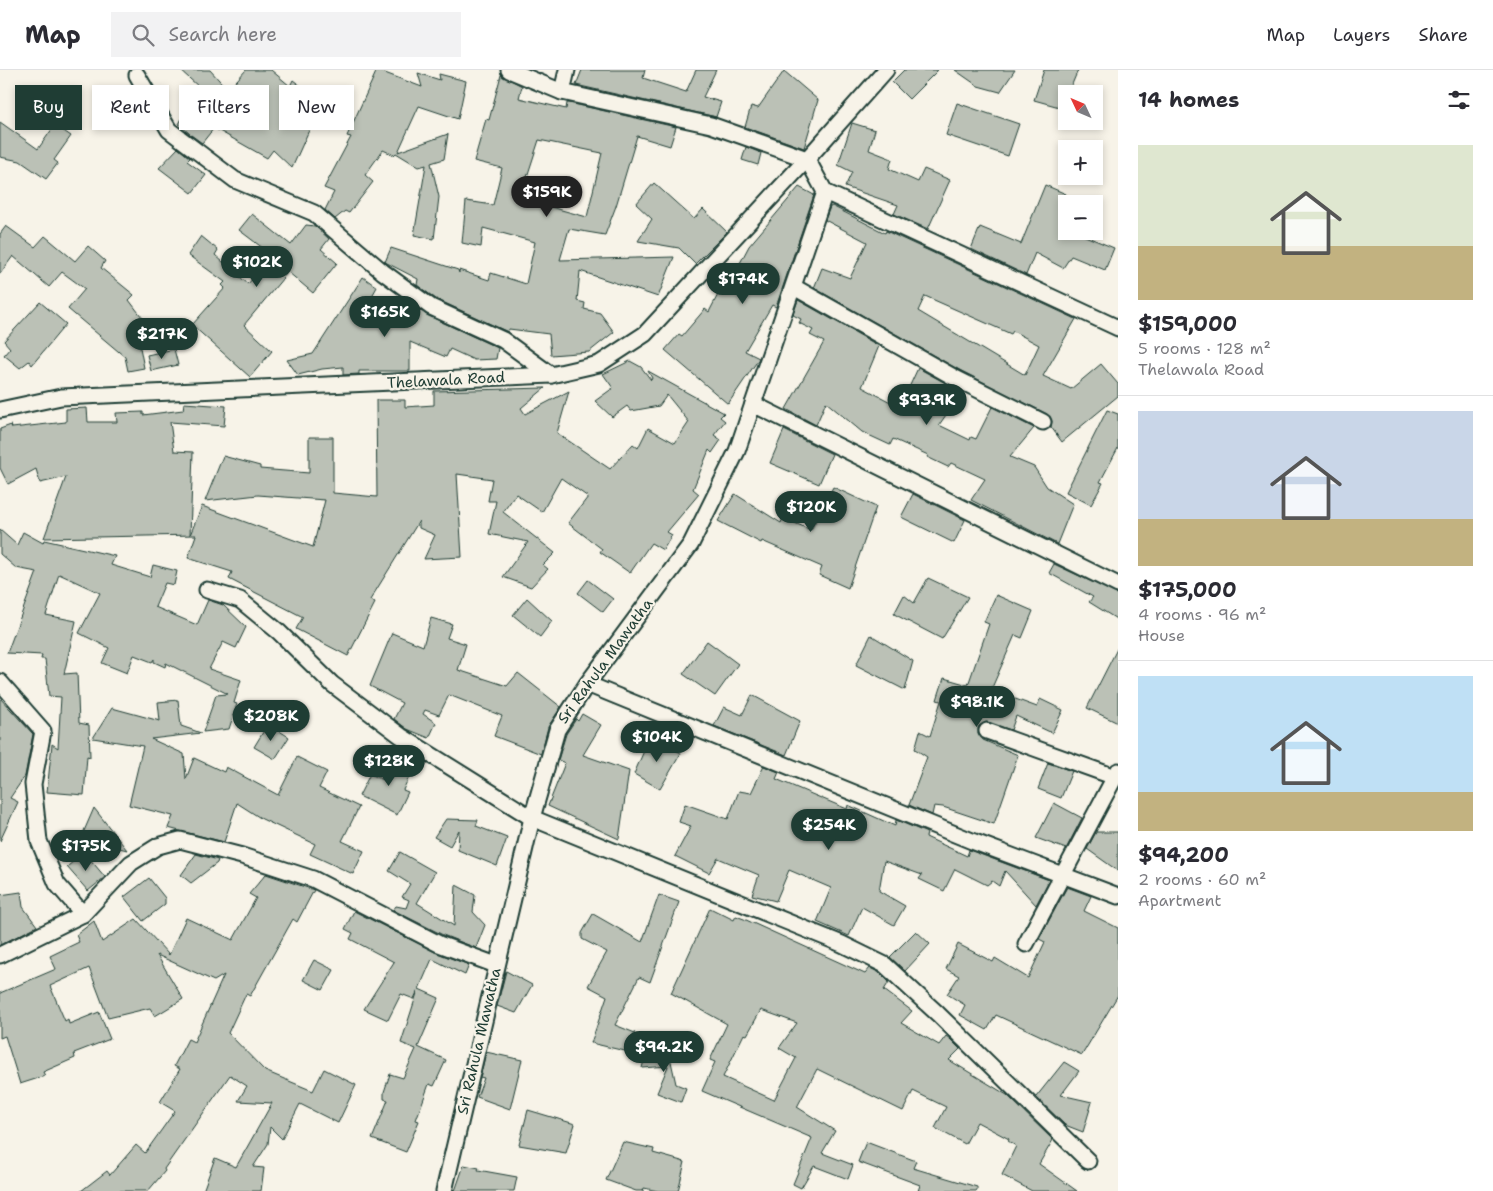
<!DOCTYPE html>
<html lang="en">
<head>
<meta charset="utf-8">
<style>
	:root { --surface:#fff; --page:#f2f2f3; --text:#2b2b33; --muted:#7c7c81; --line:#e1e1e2; --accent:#1f3d34 }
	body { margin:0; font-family:"Shantell Sans",sans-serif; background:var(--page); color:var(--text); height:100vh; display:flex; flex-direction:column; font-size:19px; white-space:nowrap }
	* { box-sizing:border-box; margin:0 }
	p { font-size:16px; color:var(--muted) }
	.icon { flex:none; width:28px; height:28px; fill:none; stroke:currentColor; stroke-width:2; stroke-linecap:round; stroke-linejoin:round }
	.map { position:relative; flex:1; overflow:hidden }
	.drawer { display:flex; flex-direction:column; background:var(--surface); width:375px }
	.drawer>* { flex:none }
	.banner { position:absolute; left:15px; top:15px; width:475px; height:45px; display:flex; gap:10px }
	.needle { width:32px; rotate:314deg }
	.fabs { position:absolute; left:1058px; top:15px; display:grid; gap:10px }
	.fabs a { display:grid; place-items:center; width:45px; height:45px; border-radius:0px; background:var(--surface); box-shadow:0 2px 8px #0003; font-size:25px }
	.price { position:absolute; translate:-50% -42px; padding:0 11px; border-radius:18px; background:var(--accent); color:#fff; font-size:16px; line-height:32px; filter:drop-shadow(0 1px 2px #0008) }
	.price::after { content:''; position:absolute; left:50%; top:30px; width:15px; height:11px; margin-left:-8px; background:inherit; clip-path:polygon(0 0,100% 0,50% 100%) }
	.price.selected { background:#222; color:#fff }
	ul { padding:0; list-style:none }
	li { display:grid; align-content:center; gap:10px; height:265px; padding:0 20px }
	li+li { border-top:1px solid var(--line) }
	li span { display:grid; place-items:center; height:155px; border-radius:0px; color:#555 }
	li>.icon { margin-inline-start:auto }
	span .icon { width:90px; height:90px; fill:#fffc; stroke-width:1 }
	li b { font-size:21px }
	h2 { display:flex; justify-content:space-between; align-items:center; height:60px; padding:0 20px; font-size:21px }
	.pill { padding:0 18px; border-radius:0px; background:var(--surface); box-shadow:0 2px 8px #0003; font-size:18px; line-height:45px }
	.pill.selected { background:var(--accent); color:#fff }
	header { display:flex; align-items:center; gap:30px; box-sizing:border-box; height:70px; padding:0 25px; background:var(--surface); border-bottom:1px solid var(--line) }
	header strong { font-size:24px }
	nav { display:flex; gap:28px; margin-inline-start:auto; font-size:18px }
	.search { width:350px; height:45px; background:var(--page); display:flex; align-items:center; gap:12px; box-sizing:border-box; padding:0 18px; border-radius:0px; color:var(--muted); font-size:19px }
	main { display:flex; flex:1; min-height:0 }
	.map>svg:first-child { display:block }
	.building { fill:#bbc1b6; stroke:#1f3d34; fill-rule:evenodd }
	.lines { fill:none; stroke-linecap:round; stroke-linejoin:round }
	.street-casing { stroke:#1f3d34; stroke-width:19 }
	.street { stroke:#f7f3e8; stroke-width:15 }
	.labels { text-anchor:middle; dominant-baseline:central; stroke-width:4.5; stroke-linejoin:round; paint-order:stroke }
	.street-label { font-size:15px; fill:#1f3d34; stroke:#f7f3e8 }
</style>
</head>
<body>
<header>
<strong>Map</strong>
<div class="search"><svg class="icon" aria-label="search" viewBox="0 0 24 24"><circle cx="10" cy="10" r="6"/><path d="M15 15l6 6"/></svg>Search here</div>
<nav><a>Map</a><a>Layers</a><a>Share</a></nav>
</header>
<main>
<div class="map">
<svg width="1118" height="1121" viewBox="0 0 1118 1121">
	<rect width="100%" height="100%" fill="#f7f3e8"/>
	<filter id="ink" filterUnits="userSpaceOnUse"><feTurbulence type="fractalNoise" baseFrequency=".02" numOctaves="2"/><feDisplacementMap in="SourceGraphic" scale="10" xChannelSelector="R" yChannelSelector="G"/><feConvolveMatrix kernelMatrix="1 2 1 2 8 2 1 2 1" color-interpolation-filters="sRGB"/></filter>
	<g filter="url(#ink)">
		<g class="building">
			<path d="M 180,0 L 210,0 L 228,20 L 246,0 L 271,0 L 290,16 L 293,10 L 327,36 L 310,58 L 292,98 L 273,80 L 267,88 L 214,58 L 202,73 L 191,65 L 179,54 L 199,17 Z"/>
			<path d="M 377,0 L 422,17 L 418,3 L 440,10 L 439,4 L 466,11 L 458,49 L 419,36 L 398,82 L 448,64 L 444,89 L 431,93 L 439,127 L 434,169 L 414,165 L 426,95 L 419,97 L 396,83 L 394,85 L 383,80 L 365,105 L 373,112 L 349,143 L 345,141 L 335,149 L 325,140 L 334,122 L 324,118 L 351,67 L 347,66 Z"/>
			<path d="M 582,0 L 645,0 L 643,8 L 686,22 L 696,0 L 716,0 L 703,27 L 721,32 L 716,47 L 576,15 Z"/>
			<path d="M 904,0 L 938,0 L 909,29 L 892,12 Z"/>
			<path d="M 955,0 L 1015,0 L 1000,22 L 978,16 Z"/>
			<path d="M 1044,0 L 1078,0 L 1068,24 L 1066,24 L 1063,38 L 1034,30 Z"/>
			<path d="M 784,1 L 818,30 L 804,78 L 745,57 L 751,36 L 758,38 Z"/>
			<path d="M 501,5 L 522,16 L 519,28 L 566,39 L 567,33 L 569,33 L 676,57 L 670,76 L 637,66 L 616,136 L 605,165 L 569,159 L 560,190 L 674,187 L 658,227 L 580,201 L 577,231 L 585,233 L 584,239 L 600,243 L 614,262 L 589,282 L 551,285 L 549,264 L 509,259 L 508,262 L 436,229 L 417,215 L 418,209 L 385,192 L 391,178 L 458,200 L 459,203 L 459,200 L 489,210 L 491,203 L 526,214 L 535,172 L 483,158 L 481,177 L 462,173 L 466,131 L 493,135 L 502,98 L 474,91 L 486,49 L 489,50 ZM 539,70 L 602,83 L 587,147 L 532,132 L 537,109 L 527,107 Z"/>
			<path d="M 957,33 L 1019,54 L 1008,86 L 946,65 Z"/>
			<path d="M 0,52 L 38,79 L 55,55 L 71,66 L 54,90 L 58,93 L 46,109 L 20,91 L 0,87 Z"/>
			<path d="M 852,53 L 875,60 L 869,80 L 892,89 L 889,99 L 918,112 L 924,99 L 950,110 L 928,159 L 894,144 L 898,135 L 845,117 L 852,102 L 838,95 Z"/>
			<path d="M 746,77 L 761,83 L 758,95 L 742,90 Z"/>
			<path d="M 178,78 L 190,88 L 187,91 L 206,105 L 192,123 L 159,98 Z"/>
			<path d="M 654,113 L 694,149 L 703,139 L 727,162 L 695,194 L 679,178 L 638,171 L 652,149 L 636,134 Z"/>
			<path d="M 1045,115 L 1066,124 L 1066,161 L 1073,161 L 1114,178 L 1105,200 L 1071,186 L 1063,198 L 1035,183 L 1026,205 L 971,179 L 980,157 L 1021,174 Z"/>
			<path d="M 799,117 L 814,125 L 776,237 L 772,235 L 745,281 L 759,288 L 758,290 L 728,334 L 665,280 L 679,264 L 682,266 L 705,239 L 709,242 L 725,211 L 729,214 L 749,176 Z"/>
			<path d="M 832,136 L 885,163 L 886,161 L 1076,249 L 1043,306 L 1071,319 L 1101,294 L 1118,314 L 1118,326 L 1062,372 L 1051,357 L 1052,351 L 1047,344 L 961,301 L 814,218 L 822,198 L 850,208 L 867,172 L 825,150 L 830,137 ZM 925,226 L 1011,264 L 1013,261 L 1039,275 L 1025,305 L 918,241 Z"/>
			<path d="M 252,144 L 291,175 L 306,155 L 315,156 L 329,169 L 321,179 L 337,193 L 313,223 L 288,202 L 244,255 L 272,281 L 250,307 L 192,255 L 225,218 L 222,215 L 225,212 L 188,185 L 201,166 L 218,180 L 215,185 L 248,214 L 272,185 L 239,160 Z"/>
			<path d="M 6,156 L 35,177 L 45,166 L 75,191 L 88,176 L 105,191 L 101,198 L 134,225 L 129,230 L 145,251 L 137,262 L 144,298 L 128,301 L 125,287 L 68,239 L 85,219 L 62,202 L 49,217 L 13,186 L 0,204 L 0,164 Z"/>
			<path d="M 363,207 L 377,217 L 372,226 L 410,241 L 412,234 L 427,245 L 498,278 L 496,289 L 474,290 L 450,279 L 446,287 L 410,272 L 410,301 L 359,301 L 359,304 L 343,305 L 343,297 L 322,299 L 298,305 L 287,290 L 313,284 Z"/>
			<path d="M 798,230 L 879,276 L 862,317 L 900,337 L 918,298 L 962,322 L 939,355 L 970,370 L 971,367 L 976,369 L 992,337 L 1034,358 L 1010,387 L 1034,397 L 1047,417 L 1073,434 L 1057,474 L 971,430 L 985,409 L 951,393 L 948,397 L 927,387 L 928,385 L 893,369 L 890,375 L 862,362 L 826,332 L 816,355 L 786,339 L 824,272 L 810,265 L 813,260 L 799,253 L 801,249 L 793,245 Z"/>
			<path d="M 40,232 L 66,254 L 32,295 L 29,291 L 20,298 L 4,285 L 10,278 L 4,271 Z"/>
			<path d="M 174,279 L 178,295 L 151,301 L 147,285 Z"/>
			<path d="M 630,291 L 641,297 L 651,310 L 652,308 L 648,301 L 724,343 L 720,347 L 725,351 L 714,365 L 721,370 L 712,383 L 709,380 L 693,419 L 699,424 L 667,462 L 672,465 L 663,480 L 651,473 L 630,503 L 600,482 L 602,479 L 568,453 L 588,427 L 561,408 L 542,442 L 516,424 L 503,442 L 555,483 L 543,495 L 548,499 L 531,517 L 503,507 L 528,472 L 489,464 L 496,431 L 488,431 L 492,409 L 457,404 L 462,487 L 424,489 L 435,465 L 419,458 L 419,451 L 370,530 L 375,533 L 348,586 L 296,559 L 303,547 L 229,509 L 232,502 L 188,488 L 196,465 L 44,468 L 66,407 L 40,413 L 36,399 L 8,414 L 0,398 L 0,359 L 11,355 L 12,358 L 66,352 L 66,339 L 87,338 L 88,352 L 117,352 L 116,343 L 143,342 L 143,345 L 183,340 L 184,333 L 226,336 L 224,356 L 170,352 L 174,381 L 193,382 L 190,465 L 202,436 L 313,477 L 325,430 L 258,425 L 205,431 L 223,386 L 260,396 L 260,399 L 309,403 L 309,367 L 333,367 L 333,423 L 377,427 L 376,330 L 405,330 L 405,337 L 434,335 L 434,321 L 545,318 L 521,338 L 525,344 L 569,321 L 557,363 L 610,399 L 633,374 L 638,378 L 648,358 L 675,373 L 689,352 L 667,325 L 659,336 L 631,341 L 627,336 L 612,347 L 595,331 L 613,318 L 603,304 Z"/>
			<path d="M 1107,340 L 1118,344 L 1118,378 L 1100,412 L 1103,413 L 1091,435 L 1066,422 Z"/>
			<path d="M 784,360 L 832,384 L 819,414 L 770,393 Z"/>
			<path d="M 833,417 L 876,437 L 848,518 L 819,505 L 822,497 L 762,471 L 761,473 L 718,451 L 735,424 L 781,453 L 783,448 L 811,460 Z"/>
			<path d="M 913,424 L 965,450 L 954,473 L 901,447 Z"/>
			<path d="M 0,460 L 17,475 L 23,462 L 43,473 L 44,470 L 115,486 L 111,495 L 150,507 L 153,495 L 177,501 L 174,515 L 165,513 L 155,537 L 197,555 L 208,530 L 223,535 L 246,557 L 236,578 L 223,572 L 209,599 L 241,610 L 234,633 L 237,634 L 229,659 L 203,662 L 216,625 L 228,624 L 166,593 L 165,597 L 154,592 L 154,589 L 152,592 L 134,585 L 127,603 L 102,593 L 109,578 L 79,563 L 100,523 L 59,504 L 46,545 L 76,551 L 64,604 L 77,603 L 79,653 L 89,655 L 90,687 L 87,686 L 84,725 L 47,722 L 52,674 L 58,678 L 61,627 L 49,626 L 45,589 L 41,589 L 42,585 L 7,583 L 37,502 L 16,498 L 0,484 Z"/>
			<path d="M 1054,494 L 1118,524 L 1118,550 L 1089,532 L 1093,527 L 1049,503 Z"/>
			<path d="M 928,508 L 968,527 L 942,569 L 894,544 L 904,525 L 914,533 Z"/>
			<path d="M 588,510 L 613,529 L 603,542 L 578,523 Z"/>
			<path d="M 996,525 L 1033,541 L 1022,568 L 1015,565 L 991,620 L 1037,637 L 1040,629 L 1063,640 L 1052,663 L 1016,646 L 1011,660 L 986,652 L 978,657 L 978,663 L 983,670 L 1018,685 L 994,754 L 943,737 L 934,736 L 932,745 L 909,735 L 927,687 L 915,679 L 920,661 L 930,666 L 941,631 L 937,630 L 944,608 L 968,615 L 989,554 L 984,552 Z"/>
			<path d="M 527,528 L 552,551 L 540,567 L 513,545 Z"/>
			<path d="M 431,548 L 452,554 L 447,568 L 466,574 L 458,600 L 507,616 L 518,603 L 561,637 L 548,657 L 541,684 L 494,666 L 502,646 L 449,625 L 439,645 L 425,640 L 423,644 L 436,653 L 429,668 L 407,659 L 394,649 L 402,633 L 370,616 L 392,563 L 423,576 Z"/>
			<path d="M 871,565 L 913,591 L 905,620 L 856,595 Z"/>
			<path d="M 707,571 L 738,594 L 715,626 L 683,604 Z"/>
			<path d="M 1118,577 L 1118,653 L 1087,638 Z"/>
			<path d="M 752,625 L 800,651 L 786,685 L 714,656 L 724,637 L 742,645 Z"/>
			<path d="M 0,628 L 33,664 L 25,706 L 10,728 L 18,732 L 0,771 Z"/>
			<path d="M 178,630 L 181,656 L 201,663 L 151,669 L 184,684 L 186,709 L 194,688 L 224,702 L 226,697 L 278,725 L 297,687 L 327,702 L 319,718 L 359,737 L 342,771 L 364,781 L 353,804 L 310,784 L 315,774 L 262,749 L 237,733 L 224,772 L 168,758 L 173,746 L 129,735 L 143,676 L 93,668 L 112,638 L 160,651 L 158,632 Z"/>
			<path d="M 582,644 L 601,655 L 583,685 L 629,701 L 619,769 L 548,736 L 565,693 L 558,690 L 566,664 L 576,649 L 578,651 Z"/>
			<path d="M 268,654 L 289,667 L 275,689 L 254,677 Z"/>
			<path d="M 650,667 L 681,683 L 660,719 L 634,704 Z"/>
			<path d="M 397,686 L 415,694 L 403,720 L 408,722 L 397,745 L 359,726 L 370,704 L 386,711 Z"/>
			<path d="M 1048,693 L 1072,701 L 1061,728 L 1038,719 Z"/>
			<path d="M 764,696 L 779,702 L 776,709 L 847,739 L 848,735 L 895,756 L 896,750 L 927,763 L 926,767 L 967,786 L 969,780 L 1049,810 L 1036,835 L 1005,801 L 999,816 L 992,811 L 987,815 L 955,799 L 944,821 L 919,809 L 922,805 L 884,791 L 879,821 L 905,836 L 894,855 L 862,837 L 849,866 L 817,852 L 831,818 L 789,800 L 776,831 L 752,825 L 759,805 L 718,788 L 709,803 L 675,786 L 691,756 L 679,752 L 685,734 L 728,749 L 739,721 L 751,723 Z"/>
			<path d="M 1054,733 L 1082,748 L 1066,779 L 1036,768 Z"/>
			<path d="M 94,738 L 127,780 L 81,768 Z"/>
			<path d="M 446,749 L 478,750 L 476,756 L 507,768 L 497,796 L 458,780 L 459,760 L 450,776 L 434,767 Z"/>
			<path d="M 1096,762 L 1118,762 L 1118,801 L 1087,779 Z"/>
			<path d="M 84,782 L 105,807 L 88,821 L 67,797 Z"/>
			<path d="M 400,782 L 435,802 L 417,833 L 454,856 L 456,815 L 475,825 L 473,842 L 485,855 L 476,878 L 443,865 L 393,840 L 396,836 L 406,838 L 409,830 L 402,827 L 410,814 L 389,801 Z"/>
			<path d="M 196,784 L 218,790 L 217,793 L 191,813 L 181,805 Z"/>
			<path d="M 266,804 L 314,820 L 297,852 L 293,849 L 250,926 L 246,924 L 228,963 L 265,1001 L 313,1021 L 324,999 L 356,1015 L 338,1053 L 300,1034 L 282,1069 L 270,1057 L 268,1074 L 253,1097 L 264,1098 L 261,1121 L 203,1121 L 215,1088 L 236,1097 L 272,1033 L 238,1031 L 247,1016 L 230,1005 L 164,1099 L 165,1101 L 148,1121 L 81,1121 L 107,1101 L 110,1105 L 136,1075 L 145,1083 L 175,1041 L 160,1032 L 180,999 L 174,996 L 188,969 L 194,972 L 224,905 L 214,911 L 157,885 L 183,929 L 155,946 L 150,938 L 108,948 L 89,898 L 50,916 L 65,951 L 68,949 L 69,954 L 99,942 L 110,969 L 74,983 L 75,988 L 43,1002 L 45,1006 L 20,1014 L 5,966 L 0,968 L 0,923 L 56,899 L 50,886 L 79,872 L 76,865 L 94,851 L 102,872 L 136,849 L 169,885 L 186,848 L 233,870 L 256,828 L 249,824 Z"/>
			<path d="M 149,808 L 165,828 L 165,834 L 143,851 L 124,827 Z"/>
			<path d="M 1067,817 L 1091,826 L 1084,841 L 1118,858 L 1118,925 L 1082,985 L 996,945 L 987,960 L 960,945 L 965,935 L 947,924 L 959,906 L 946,899 L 958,874 L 993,892 L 995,888 L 1028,908 L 1045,872 L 1039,869 Z"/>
			<path d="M 21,822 L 23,837 L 37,856 L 0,875 L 0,825 Z"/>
			<path d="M 659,825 L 679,832 L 650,912 L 639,907 L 615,955 L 635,963 L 625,981 L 591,973 L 607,926 L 588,916 L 607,882 L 582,869 L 582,863 L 593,844 L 642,872 Z"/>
			<path d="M 710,838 L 734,850 L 736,846 L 744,849 L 865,904 L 870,898 L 880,903 L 889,912 L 884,920 L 912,941 L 901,953 L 939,975 L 946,966 L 950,969 L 960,979 L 949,990 L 1007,1025 L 1053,1070 L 1039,1094 L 1077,1121 L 1032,1121 L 1002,1105 L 1016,1076 L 1008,1071 L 1009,1069 L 977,1052 L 965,1074 L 935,1058 L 946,1037 L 913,1021 L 903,1041 L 817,999 L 797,1037 L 835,1061 L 822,1083 L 853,1095 L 848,1109 L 814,1096 L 801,1118 L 793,1114 L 812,1068 L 702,1021 L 715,992 L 710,990 L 727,954 L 671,923 ZM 761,940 L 797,953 L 779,978 L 796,988 L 774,1030 L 723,1007 L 744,964 L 747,965 Z"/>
			<path d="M 354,841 L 435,882 L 469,895 L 465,905 L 432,889 L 419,919 L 439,928 L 418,977 L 446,990 L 434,1016 L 429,1014 L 416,1050 L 419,1051 L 406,1082 L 372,1069 L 388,1030 L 384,1029 L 384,1022 L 390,1004 L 403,1008 L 416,979 L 401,973 L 418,920 L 414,929 L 401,924 L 388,950 L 364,939 L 394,892 L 350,869 L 353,863 L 345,859 Z"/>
			<path d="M 916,861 L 930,874 L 905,901 L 890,887 Z"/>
			<path d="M 314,890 L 334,900 L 323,920 L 303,910 Z"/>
			<path d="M 506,901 L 532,915 L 516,943 L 497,936 Z"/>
			<path d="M 668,978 L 676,1014 L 686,1018 L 681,1032 L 657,1023 L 668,996 L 642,998 L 647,979 Z"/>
			<path d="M 486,982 L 522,990 L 510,1039 L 477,1027 L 484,1008 L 480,1007 Z"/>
			<path d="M 1064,992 L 1079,1001 L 1061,1025 L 1092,1032 L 1083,1062 L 1065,1055 L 1036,1027 Z"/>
			<path d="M 528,1040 L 575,1054 L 566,1083 L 519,1075 Z"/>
			<path d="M 623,1072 L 654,1079 L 653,1083 L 685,1092 L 678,1121 L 658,1121 L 644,1118 L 643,1121 L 636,1121 L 606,1110 Z"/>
			<path d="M 866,1072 L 916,1091 L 913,1098 L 977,1117 L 977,1121 L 918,1121 L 920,1115 L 858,1092 Z"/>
			<path d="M 464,1095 L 479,1098 L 478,1100 L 517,1107 L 514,1121 L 455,1121 Z"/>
		</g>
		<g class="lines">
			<g class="street-casing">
				<g id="street">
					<path d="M 509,0 L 562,22 L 711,55 L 807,89"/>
					<path d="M 137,5 L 169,60 L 235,110 L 314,143 L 383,202 L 431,237 L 503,270 L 551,305"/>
					<path d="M 562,22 L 567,0"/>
					<path d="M 825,122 L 1118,258"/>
					<path d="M 794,217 L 957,309 L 1043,352"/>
					<path d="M 753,334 L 1118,515"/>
					<path d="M 0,340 L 61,327 L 551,305 L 599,294 L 645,264 L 807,89 L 886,0"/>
					<path d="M 207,520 L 240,530 L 279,562 L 332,614 L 401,666 L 532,748 L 842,874 L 885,895 L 938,944 L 1088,1091"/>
					<path d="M 0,612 L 43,661 L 33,714 L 39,771 L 57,814 L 83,844 L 131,793 L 158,776 L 180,770 L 242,786 L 313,809 L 439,874 L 496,895"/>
					<path d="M 587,614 L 972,771 L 1118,826"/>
					<path d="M 987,661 L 1115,707"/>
					<path d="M 1026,874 L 1118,701"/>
					<path d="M 0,885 L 83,844"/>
					<path d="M 444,1121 L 532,748 L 557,660 L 587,614 L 691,474 L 737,381 L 825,122 L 807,89"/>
				</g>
			</g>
			<use href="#street" class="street"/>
		</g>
	</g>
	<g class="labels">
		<g class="street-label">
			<text transform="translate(446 310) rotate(-3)">Thelawala Road</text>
			<text transform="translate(605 591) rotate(-54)">Sri Rahula Mawatha</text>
			<text transform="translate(479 971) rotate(-77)">Sri Rahula Mawatha</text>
		</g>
	</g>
</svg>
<div class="fabs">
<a><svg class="needle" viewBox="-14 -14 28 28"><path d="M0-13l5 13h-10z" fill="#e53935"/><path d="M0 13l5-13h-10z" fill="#7c7c81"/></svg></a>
<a>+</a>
<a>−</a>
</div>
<b class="price selected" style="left:547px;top:148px">$159K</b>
<b class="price" style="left:257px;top:218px">$102K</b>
<b class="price" style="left:743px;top:235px">$174K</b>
<b class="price" style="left:385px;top:268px">$165K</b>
<b class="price" style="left:162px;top:290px">$217K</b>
<b class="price" style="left:927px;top:356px">$93.9K</b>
<b class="price" style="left:811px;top:463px">$120K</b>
<b class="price" style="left:977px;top:658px">$98.1K</b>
<b class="price" style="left:271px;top:672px">$208K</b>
<b class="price" style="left:657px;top:693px">$104K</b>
<b class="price" style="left:389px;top:717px">$128K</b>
<b class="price" style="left:829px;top:781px">$254K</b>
<b class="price" style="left:86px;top:802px">$175K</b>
<b class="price" style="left:664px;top:1003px">$94.2K</b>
<div class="banner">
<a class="pill selected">Buy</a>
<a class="pill">Rent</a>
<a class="pill">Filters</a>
<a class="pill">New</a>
</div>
</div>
<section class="drawer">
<h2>14 homes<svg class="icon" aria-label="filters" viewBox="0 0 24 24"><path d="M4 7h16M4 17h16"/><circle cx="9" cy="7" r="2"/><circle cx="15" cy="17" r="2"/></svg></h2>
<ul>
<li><span style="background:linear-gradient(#dfe7d0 65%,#c2b280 0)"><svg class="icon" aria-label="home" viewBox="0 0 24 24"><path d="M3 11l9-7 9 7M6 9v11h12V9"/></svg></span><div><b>$159,000</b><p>5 rooms · 128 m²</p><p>Thelawala Road</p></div></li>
<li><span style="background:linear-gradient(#c9d6e8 70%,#c2b280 0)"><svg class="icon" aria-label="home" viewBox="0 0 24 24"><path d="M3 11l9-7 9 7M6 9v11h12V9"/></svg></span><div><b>$175,000</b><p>4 rooms · 96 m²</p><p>House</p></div></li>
<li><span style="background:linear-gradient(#bfe0f5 75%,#c2b280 0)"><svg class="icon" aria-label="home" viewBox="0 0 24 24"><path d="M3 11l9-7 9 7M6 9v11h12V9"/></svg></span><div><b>$94,200</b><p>2 rooms · 60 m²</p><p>Apartment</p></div></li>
</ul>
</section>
</main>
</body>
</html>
